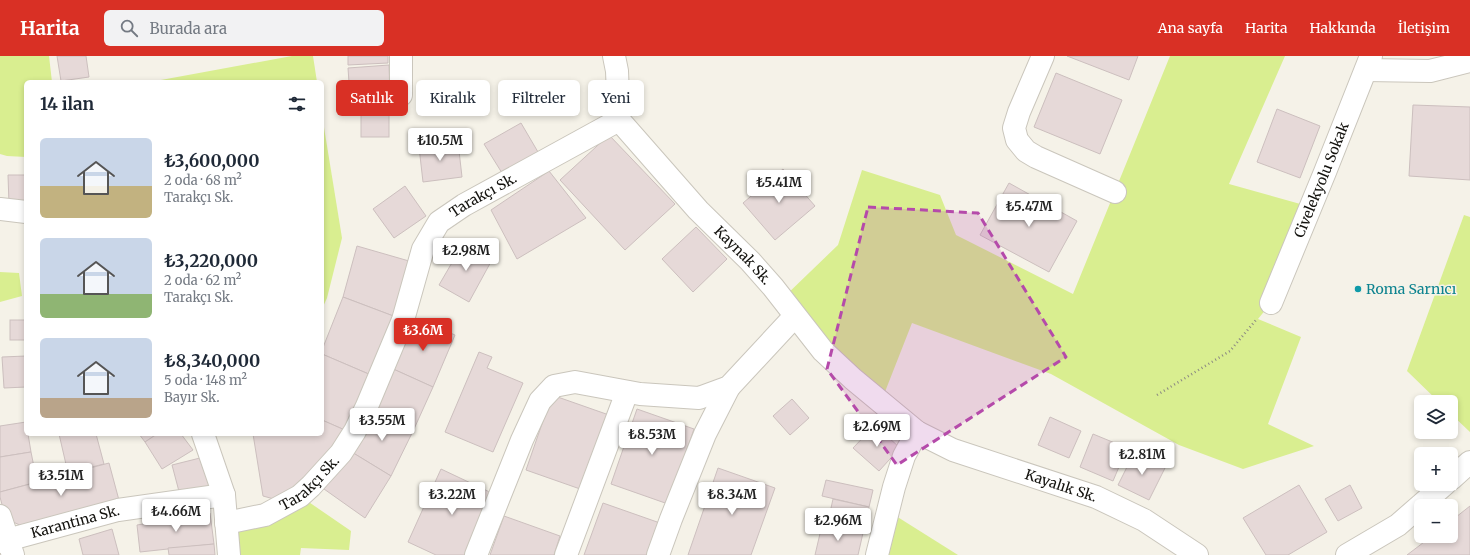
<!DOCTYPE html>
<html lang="tr">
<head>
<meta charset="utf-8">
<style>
	:root { --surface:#fff; --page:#f2f2f3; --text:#1f2937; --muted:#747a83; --accent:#d93025 }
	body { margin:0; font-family:Merriweather,serif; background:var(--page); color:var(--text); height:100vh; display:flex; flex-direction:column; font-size:15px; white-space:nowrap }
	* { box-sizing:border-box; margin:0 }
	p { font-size:13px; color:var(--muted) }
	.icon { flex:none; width:22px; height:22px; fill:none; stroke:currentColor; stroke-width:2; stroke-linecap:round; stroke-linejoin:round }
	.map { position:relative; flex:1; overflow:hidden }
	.sheet { position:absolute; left:24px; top:24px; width:300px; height:356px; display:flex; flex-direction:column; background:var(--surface); border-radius:6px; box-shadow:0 2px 6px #0003 }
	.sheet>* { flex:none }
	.hud { position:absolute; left:336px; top:24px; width:380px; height:36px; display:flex; gap:8px }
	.buttons { position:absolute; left:1414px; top:339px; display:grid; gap:8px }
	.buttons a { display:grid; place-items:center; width:44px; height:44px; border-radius:6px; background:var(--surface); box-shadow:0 2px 6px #0003; font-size:20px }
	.price { position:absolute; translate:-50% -34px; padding:0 9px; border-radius:4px; background:#fff; color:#222; font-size:13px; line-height:26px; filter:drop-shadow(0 1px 2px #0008) }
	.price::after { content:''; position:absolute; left:50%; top:24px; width:12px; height:9px; margin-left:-6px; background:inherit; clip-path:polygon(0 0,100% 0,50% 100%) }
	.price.current { background:var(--accent); color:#fff }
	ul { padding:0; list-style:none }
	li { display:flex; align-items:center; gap:12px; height:100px; padding:0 16px }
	li span { display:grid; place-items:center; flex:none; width:112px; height:80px; border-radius:6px; color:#555 }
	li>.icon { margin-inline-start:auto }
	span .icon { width:48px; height:48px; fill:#fffc; stroke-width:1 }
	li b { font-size:17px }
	h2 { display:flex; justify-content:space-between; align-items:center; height:48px; padding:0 16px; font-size:17px }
	.tag { padding:0 14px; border-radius:6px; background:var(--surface); box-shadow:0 2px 6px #0003; font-size:14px; line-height:36px }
	.tag.current { background:var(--accent); color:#fff }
	header { display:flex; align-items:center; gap:24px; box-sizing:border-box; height:56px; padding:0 20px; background:var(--accent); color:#fff }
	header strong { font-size:19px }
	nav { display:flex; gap:22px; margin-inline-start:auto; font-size:14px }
	.search { width:280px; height:36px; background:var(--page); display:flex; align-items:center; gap:10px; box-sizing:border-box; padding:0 14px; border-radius:6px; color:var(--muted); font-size:15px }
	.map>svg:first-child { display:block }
	.green { fill:#d9ee90 }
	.building { fill:#e6d9d8; stroke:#ccbfbe }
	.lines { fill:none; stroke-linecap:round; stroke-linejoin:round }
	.minor-casing { stroke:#cac6bc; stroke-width:24 }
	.path { stroke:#8b8982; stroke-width:2.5; stroke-dasharray:1 3; stroke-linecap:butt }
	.minor { stroke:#fff; stroke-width:22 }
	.marked { fill:#b54aaa; fill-opacity:0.2; stroke:#b54aaa; stroke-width:3; stroke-dasharray:8 5; stroke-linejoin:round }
	.culture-dot { fill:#0f9aa8; stroke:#f5f2e8; stroke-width:1.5 }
	.labels { text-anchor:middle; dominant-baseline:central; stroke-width:3; stroke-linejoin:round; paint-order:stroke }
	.street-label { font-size:14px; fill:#13120e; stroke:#f5f2e8 }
	.culture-label { font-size:14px; fill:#0d838f; stroke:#f5f2e8; text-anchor:start }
</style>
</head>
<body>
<header>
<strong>Harita</strong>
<div class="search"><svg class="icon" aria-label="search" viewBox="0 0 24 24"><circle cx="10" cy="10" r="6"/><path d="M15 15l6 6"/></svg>Burada ara</div>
<nav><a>Ana sayfa</a><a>Harita</a><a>Hakkında</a><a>İletişim</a></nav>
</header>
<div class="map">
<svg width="1470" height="499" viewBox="0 0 1470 499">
	<rect width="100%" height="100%" fill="#f5f2e8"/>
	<g class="green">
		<path d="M 0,0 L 49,0 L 52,26 L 26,26 L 26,101 L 7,100 L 0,98 Z"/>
		<path d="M 292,0 L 313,0 L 317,26 L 150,26 Z"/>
		<path d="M 1170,0 L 1285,0 L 1229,128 L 1311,151 L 1271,247 L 1258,263 L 1301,281 L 1268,368 L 1314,390 L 1243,413 L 1179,389 L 1051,318 L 912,267 L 881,346 L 782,243 L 838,189 L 862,114 L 940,139 L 956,179 L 1073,238 Z"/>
		<path d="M 322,59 L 342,182 L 327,242 L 322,253 Z"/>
		<path d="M 1464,159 L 1470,161 L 1470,376 L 1451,358 L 1451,346 L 1439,346 L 1407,315 Z"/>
		<path d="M 0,216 L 19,217 L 22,240 L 0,246 Z"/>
		<path d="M 300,440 L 351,475 L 349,494 L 301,492 L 300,499 L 229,499 L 226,467 Z"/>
		<path d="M 888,455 L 958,499 L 877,499 Z"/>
	</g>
	<g class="building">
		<path d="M 57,0 L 86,0 L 89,21 L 61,25 Z"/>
		<path d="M 348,0 L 388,0 L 388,7 L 348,9 Z"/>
		<path d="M 1067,0 L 1138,0 L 1129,24 Z"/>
		<path d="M 389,9 L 390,39 L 350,41 L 348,12 Z"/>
		<path d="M 1056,17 L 1122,44 L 1100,98 L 1034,71 Z"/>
		<rect x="361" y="49" width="28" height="32"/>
		<path d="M 1413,49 L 1470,51 L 1470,124 L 1409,120 Z"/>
		<path d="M 1277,53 L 1320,70 L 1300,122 L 1257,106 Z"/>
		<path d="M 521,67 L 538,96 L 502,117 L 484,88 Z"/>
		<path d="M 609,79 L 675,148 L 625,194 L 560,124 Z"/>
		<path d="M 458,86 L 462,121 L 423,126 L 419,91 Z"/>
		<path d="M 783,113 L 815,150 L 775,184 L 743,147 Z"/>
		<path d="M 549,115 L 586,162 L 517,203 L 491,154 Z"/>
		<path d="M 8,119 L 26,119 L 26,148 L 9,148 Z"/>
		<path d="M 1009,127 L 1077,165 L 1049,216 L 980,179 Z"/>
		<path d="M 405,130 L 426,160 L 394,182 L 373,153 Z"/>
		<path d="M 696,171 L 727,203 L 693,236 L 662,203 Z"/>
		<path d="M 464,186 L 493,202 L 469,246 L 439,229 Z"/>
		<path d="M 357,190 L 409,205 L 396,261 L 343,241 Z"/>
		<path d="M 343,241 L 396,261 L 371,319 L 322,298 L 322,294 Z"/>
		<path d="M 413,261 L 455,279 L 433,331 L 391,312 Z"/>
		<rect x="10" y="264" width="16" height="20"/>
		<path d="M 479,296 L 492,301 L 487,312 L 523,327 L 493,396 L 445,376 Z"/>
		<path d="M 322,298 L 371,319 L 347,375 L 322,364 Z"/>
		<path d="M 26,300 L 26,331 L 4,332 L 2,301 Z"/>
		<path d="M 391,312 L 433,331 L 414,373 L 372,354 Z"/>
		<path d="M 552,339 L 609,359 L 583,434 L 526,414 Z"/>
		<path d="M 792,343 L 809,362 L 790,379 L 773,360 Z"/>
		<path d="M 637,353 L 694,373 L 668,448 L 611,428 Z"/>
		<path d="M 372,354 L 414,373 L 391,420 L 350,395 Z"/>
		<path d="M 1050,361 L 1081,375 L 1069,402 L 1038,389 Z"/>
		<path d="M 322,364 L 347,375 L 338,393 L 281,445 L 263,440 L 253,378 L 322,378 Z"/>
		<path d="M 26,366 L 26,378 L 28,378 L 31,396 L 0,401 L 0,370 Z"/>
		<path d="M 875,369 L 900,392 L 879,415 L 853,392 Z"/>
		<path d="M 59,378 L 96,378 L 104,408 L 68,417 Z"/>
		<path d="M 139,378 L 157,378 L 145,386 Z"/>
		<path d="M 157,378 L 181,378 L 193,394 L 162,413 L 145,386 Z"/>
		<path d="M 1093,378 L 1127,392 L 1113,425 L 1080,411 Z"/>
		<path d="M 350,395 L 391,420 L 365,462 L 324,433 Z"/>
		<path d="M 31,396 L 37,426 L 0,436 L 0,401 Z"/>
		<path d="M 1134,397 L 1165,412 L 1149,444 L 1118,429 Z"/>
		<path d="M 204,401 L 213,434 L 181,443 L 172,409 Z"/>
		<path d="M 109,407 L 120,448 L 29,473 L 13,466 L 4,456 L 0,441 L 0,436 Z"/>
		<path d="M 718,412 L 775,432 L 751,499 L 688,499 Z"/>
		<path d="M 441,413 L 496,439 L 468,499 L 436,499 L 408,486 Z"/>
		<path d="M 826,424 L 873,434 L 869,451 L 822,440 Z"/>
		<path d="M 1299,429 L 1327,476 L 1288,499 L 1266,499 L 1243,462 Z"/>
		<path d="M 1350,429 L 1362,452 L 1338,465 L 1325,443 Z"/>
		<path d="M 833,443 L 869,451 L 863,477 L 827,470 Z"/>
		<path d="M 603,447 L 660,467 L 648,499 L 584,499 Z"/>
		<path d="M 1470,450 L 1470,499 L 1407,499 L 1432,480 L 1451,480 L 1451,465 Z"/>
		<path d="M 210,457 L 214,488 L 140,496 L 137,469 Z"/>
		<path d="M 504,460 L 560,480 L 554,499 L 490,499 Z"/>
		<path d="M 822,469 L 863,477 L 858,499 L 815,499 Z"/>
		<path d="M 112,473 L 119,499 L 83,499 L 79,483 Z"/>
		<path d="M 214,488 L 215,499 L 169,499 L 168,492 Z"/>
	</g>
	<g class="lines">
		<g class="minor-casing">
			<g id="minor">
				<path id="s1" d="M 614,0 L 617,15 L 619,64 L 698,154 L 750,205 L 773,231 L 823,295 L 853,323 L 917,376 L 953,394 L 1096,441 L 1144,464 L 1197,499"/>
				<path d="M 1043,0 L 1019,56 L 1014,72 L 1017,84 L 1026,95 L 1036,101 L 1115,136"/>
				<path d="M 1366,14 L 1430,15 L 1470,5"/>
				<path d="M 401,39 L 401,0"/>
				<path d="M 0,153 L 26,156"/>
				<path id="s2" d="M 1271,247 L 1325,116 L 1371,0"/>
				<path d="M 203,378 L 224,439 L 229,499"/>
				<path d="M 1451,423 L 1470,406"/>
				<path d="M 0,460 L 13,499"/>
				<path id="s3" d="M 226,467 L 265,459 L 300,440 L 311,430 L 341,397 L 355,375 L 367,350 L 403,264 L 423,193 L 439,166 L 464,149 L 619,64"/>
				<path id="s4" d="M 0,486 L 118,454 L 224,439"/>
				<path d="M 476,499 L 522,384 L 540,345 L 554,330 L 575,326 L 640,338 L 699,342 L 729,331 L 795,260"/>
				<path d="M 566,499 L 627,336"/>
				<path d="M 658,499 L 671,463 L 705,378 L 729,331"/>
				<path d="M 877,499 L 894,431 L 904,400 L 917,376"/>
				<path d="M 1347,499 L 1398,469 L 1445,428"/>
			</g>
		</g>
		<path class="path" d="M 1157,339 L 1230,295 L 1256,264"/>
		<use href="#minor" class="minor"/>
	</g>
	<path class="marked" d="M 868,151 L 978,157 L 1066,301 L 897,409 L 827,313 Z"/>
	<circle class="culture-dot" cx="1358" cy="233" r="4"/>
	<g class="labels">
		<g class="street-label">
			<text stroke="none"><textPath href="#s2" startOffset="133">Civelekyolu Sokak</textPath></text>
			<text stroke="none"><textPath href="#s3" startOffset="443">Tarakçı Sk.</textPath></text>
			<text stroke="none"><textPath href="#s1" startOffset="248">Kaynak Sk.</textPath></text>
			<text stroke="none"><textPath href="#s3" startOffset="95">Tarakçı Sk.</textPath></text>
			<text stroke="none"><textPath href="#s1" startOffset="651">Kayalık Sk.</textPath></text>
			<text stroke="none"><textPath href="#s4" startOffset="78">Karantina Sk.</textPath></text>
		</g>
		<g class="culture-label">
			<text x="1366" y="233">Roma Sarnıcı</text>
		</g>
	</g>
</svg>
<div class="buttons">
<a><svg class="icon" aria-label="layers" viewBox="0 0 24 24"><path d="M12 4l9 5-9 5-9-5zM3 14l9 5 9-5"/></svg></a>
<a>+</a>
<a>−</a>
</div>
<b class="price" style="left:440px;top:106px">₺10.5M</b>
<b class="price" style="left:779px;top:148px">₺5.41M</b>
<b class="price" style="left:1029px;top:172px">₺5.47M</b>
<b class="price" style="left:466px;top:216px">₺2.98M</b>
<b class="price current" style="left:423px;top:296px">₺3.6M</b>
<b class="price" style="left:382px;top:386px">₺3.55M</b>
<b class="price" style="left:877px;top:392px">₺2.69M</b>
<b class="price" style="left:652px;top:400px">₺8.53M</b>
<b class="price" style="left:1142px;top:420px">₺2.81M</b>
<b class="price" style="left:61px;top:441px">₺3.51M</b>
<b class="price" style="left:452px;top:460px">₺3.22M</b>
<b class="price" style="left:732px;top:460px">₺8.34M</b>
<b class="price" style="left:176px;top:477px">₺4.66M</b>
<b class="price" style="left:838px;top:486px">₺2.96M</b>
<div class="hud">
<a class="tag current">Satılık</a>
<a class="tag">Kiralık</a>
<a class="tag">Filtreler</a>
<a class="tag">Yeni</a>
</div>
<section class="sheet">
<h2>14 ilan<svg class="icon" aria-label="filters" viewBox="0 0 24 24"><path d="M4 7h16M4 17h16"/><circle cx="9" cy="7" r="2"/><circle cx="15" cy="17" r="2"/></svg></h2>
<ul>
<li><span style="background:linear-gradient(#c9d6e8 60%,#c2b280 0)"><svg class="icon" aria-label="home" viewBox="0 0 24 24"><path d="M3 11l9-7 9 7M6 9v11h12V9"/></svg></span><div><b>₺3,600,000</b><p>2 oda · 68 m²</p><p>Tarakçı Sk.</p></div></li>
<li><span style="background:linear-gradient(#c9d6e8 70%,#8fb573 0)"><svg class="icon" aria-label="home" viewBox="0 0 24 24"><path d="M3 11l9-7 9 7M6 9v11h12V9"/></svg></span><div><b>₺3,220,000</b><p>2 oda · 62 m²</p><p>Tarakçı Sk.</p></div></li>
<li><span style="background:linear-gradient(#c9d6e8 75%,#b9a48a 0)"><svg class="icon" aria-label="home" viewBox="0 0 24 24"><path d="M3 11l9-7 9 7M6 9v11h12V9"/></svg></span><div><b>₺8,340,000</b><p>5 oda · 148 m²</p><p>Bayır Sk.</p></div></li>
</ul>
</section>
</div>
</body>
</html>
